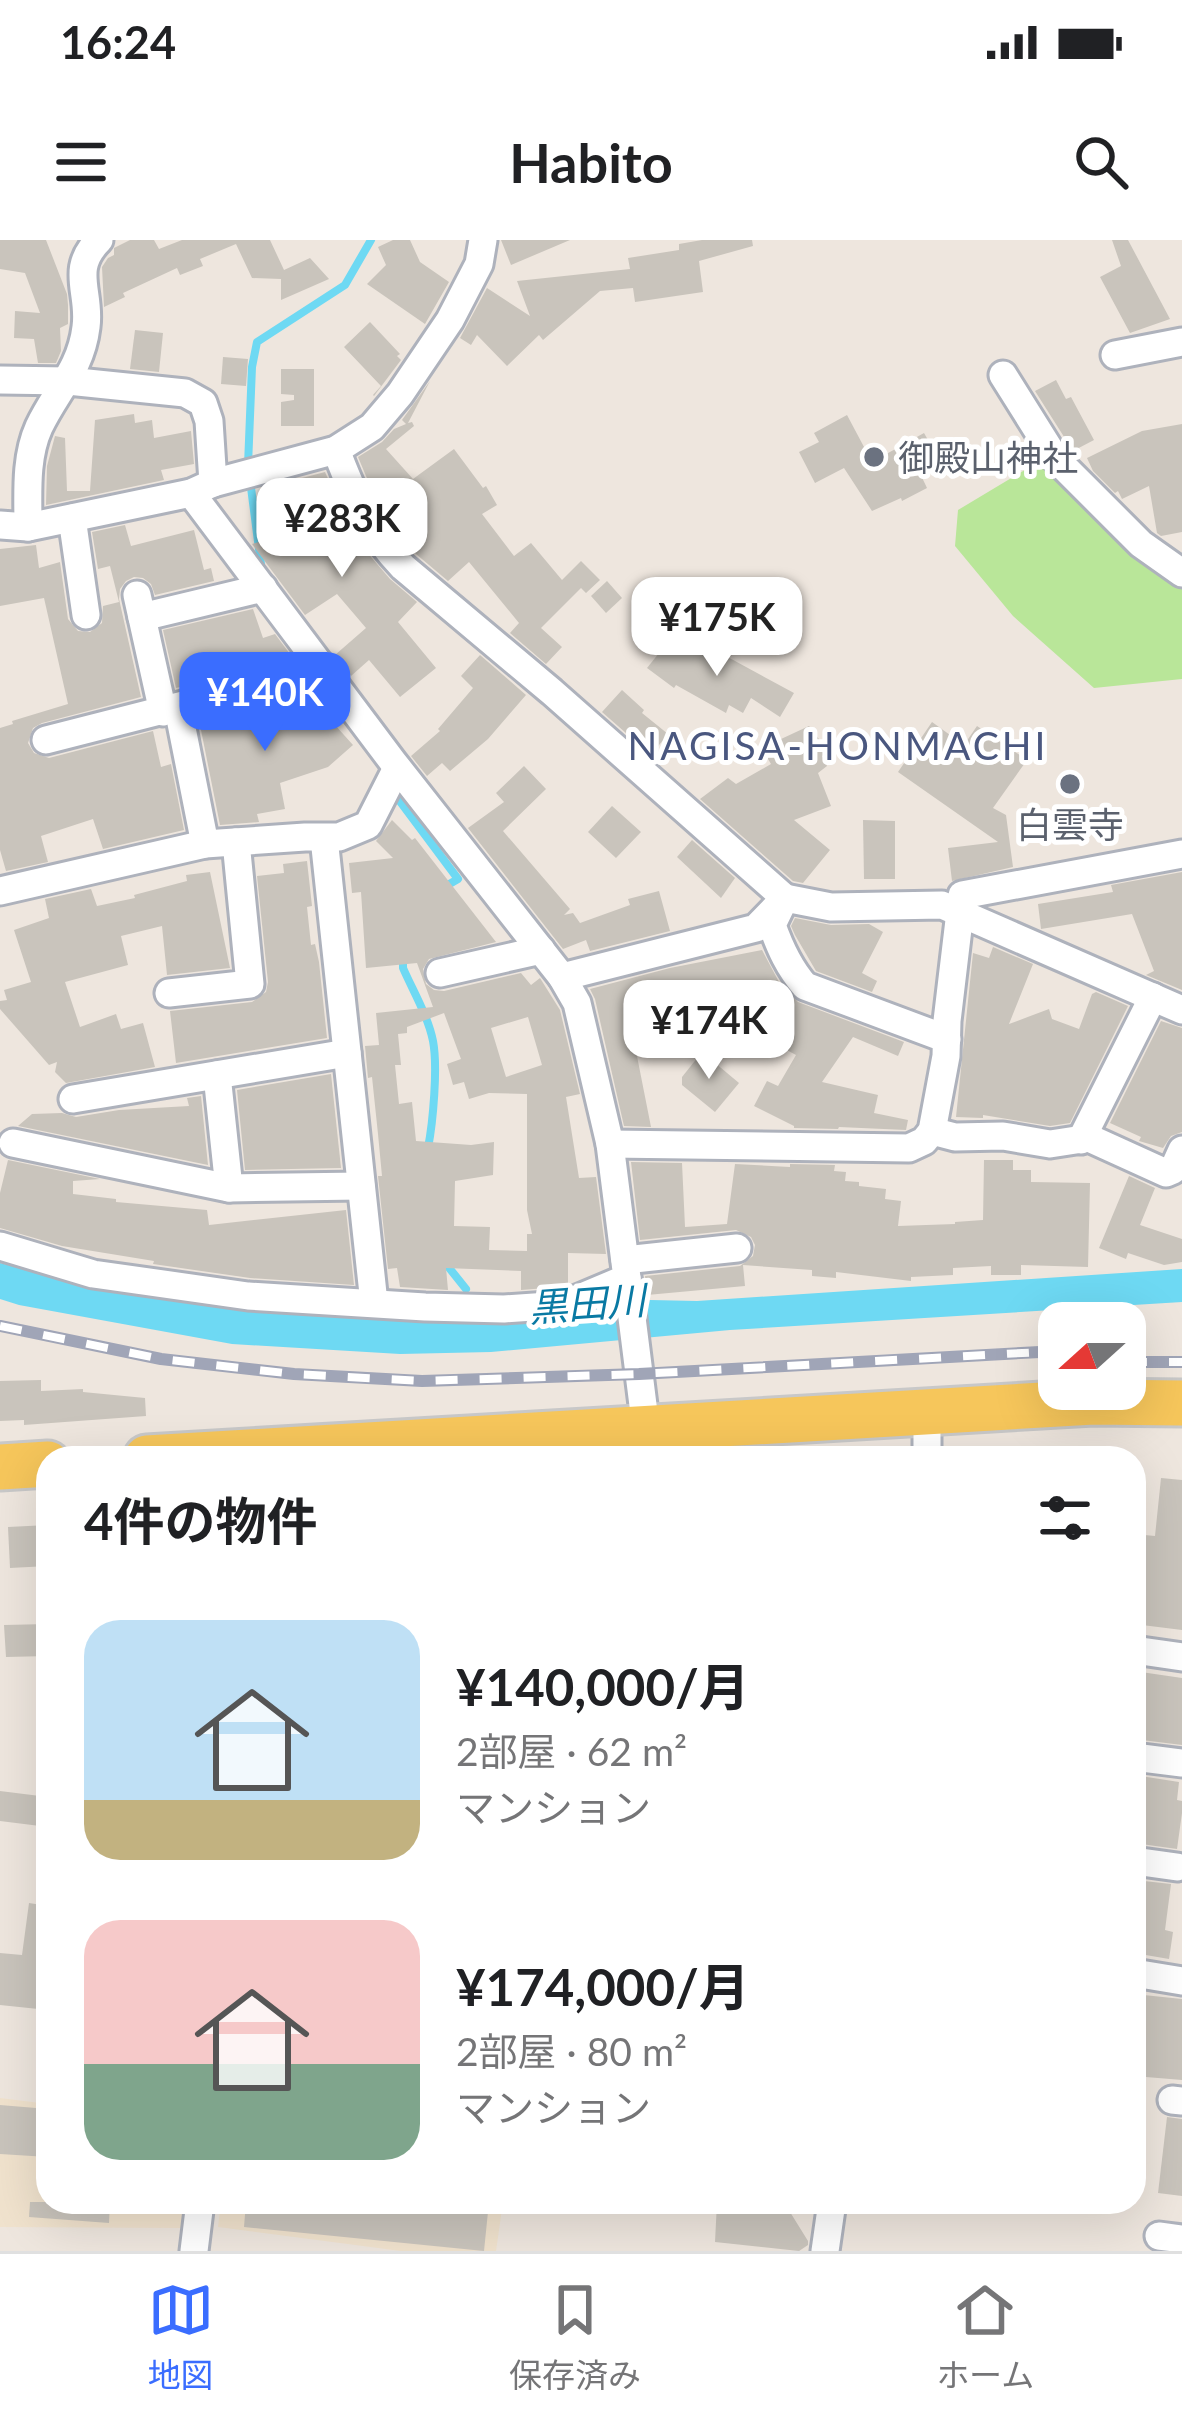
<!DOCTYPE html>
<html lang="ja">
<head>
<meta charset="utf-8">
<style>
	:root { --surface:#fff; --page:#f6f6f6; --text:#202124; --muted:#757577; --line:#e0e0e0; --accent:#3a6dff }
	body { margin:0; font-family:Lato,"Noto Sans JP",sans-serif; background:var(--page); color:var(--text); height:100vh; display:flex; flex-direction:column; font-size:45px; white-space:nowrap }
	* { box-sizing:border-box; margin:0 }
	p { font-size:39px; color:var(--muted) }
	.icon { flex:none; width:66px; height:66px; fill:none; stroke:currentColor; stroke-width:2; stroke-linecap:round; stroke-linejoin:round }
	.map { position:relative; flex:1; overflow:hidden }
	.panel { position:absolute; left:36px; top:1206px; width:1110px; height:768px; display:flex; flex-direction:column; background:var(--surface); border-radius:36px; box-shadow:0 12px 48px #0002 }
	.panel>* { flex:none }
	.needle { width:78px; rotate:249deg }
	.fabs { position:absolute; left:1038px; top:1062px; display:grid; gap:24px }
	.fabs a { display:grid; place-items:center; width:108px; height:108px; border-radius:24px; background:var(--surface); box-shadow:0 12px 48px #0002; font-size:60px }
	.price { position:absolute; translate:-50% -102px; padding:0 27px; border-radius:24px; background:#fff; color:#222; font-size:39px; line-height:78px; filter:drop-shadow(0 3px 6px #0008) }
	.price::after { content:''; position:absolute; left:50%; top:72px; width:36px; height:27px; margin-left:-18px; background:inherit; clip-path:polygon(0 0,100% 0,50% 100%) }
	.price.active { background:var(--accent); color:#fff }
	ul { padding:0; list-style:none }
	li { display:flex; align-items:center; gap:36px; height:300px; padding:0 48px }
	li span { display:grid; place-items:center; flex:none; width:336px; height:240px; border-radius:36px; color:#555 }
	li>.icon { margin-inline-start:auto }
	span .icon { width:144px; height:144px; fill:#fffc; stroke-width:1 }
	li b { font-size:51px }
	h2 { display:flex; justify-content:space-between; align-items:center; height:144px; padding:0 48px; font-size:51px }
	.status { display:flex; justify-content:space-between; align-items:center; height:84px; padding:0 60px; background:var(--surface); direction:ltr }
	.status svg { height:33px; fill:currentColor }
	header { display:flex; justify-content:space-between; align-items:center; height:156px; padding:0 48px; background:var(--surface); font-size:54px; font-weight:700 }
	.tab-bar { display:flex; justify-content:space-around; align-items:center; height:168px; border-top:3px solid var(--line); background:var(--surface); font-size:33px; color:var(--muted) }
	.tab-bar a { display:grid; justify-items:center; gap:6px }
	.tab-bar .active { color:var(--accent) }
	.map>svg:first-child { display:block }
	.education { fill:#f0e2cd }
	.green { fill:#b9e699 }
	.water { fill:#6ed9f3 }
	.lines { fill:none; stroke-linecap:round; stroke-linejoin:round }
	.stream { stroke:#6ed9f3; stroke-width:8 }
	.building { fill:#c9c4bc; fill-rule:evenodd }
	.minor-casing { stroke:#aeb2bc; stroke-width:33 }
	.primary-casing { stroke:#c8c8c8; stroke-width:51 }
	.minor { stroke:#fff; stroke-width:27 }
	.primary { stroke:#f6c65b; stroke-width:45 }
	.rail-casing { stroke:#a0a5b7; stroke-width:12 }
	.rail { stroke:#fff; stroke-width:8; stroke-dasharray:22; stroke-linecap:butt }
	.worship-dot { fill:#6b7280; stroke:#fff; stroke-width:4.5 }
	.labels { text-anchor:middle; dominant-baseline:central; stroke-width:10; stroke-linejoin:round; paint-order:stroke }
	.worship-label { font-size:36px; fill:#5b616d; stroke:#fff; text-anchor:start }
	.neighbourhood-label { font-size:39px; letter-spacing:3px; fill:#4a577f; stroke:#fff }
	.water-label { font-size:39px; font-style:italic; fill:#0979a3; stroke:#fff }
</style>
</head>
<body>
<div class="status"><b>16:24</b><svg viewBox="0 0 49 12"><path d="M0 12V9h3v3zM5 12V6h3v6zM10 12V3h3v9zM15 12V0h3v12zM26 1h20v11H26zM47 4h2v5h-2z"/></svg></div>
<header><svg class="icon" aria-label="menu" viewBox="0 0 24 24"><path d="M4 6h16M4 12h16M4 18h16"/></svg>Habito<svg class="icon" aria-label="search" viewBox="0 0 24 24"><circle cx="10" cy="10" r="6"/><path d="M15 15l6 6"/></svg></header>
<div class="map">
<svg width="1182" height="2011" viewBox="0 0 1182 2011">
	<rect width="100%" height="100%" fill="#eee6de"/>
	<g class="education">
		<path d="M 0,1858 L 48,1864 L 48,1962 L 185,1962 L 182,1988 L 0,1987 Z"/>
		<path d="M 221,1962 L 503,1962 L 496,2011 L 401,2011 L 218,1987 Z"/>
	</g>
	<path class="green" d="M 1043,219 L 1142,318 L 1182,347 L 1182,439 L 1094,448 L 1013,376 L 955,306 L 958,270 Z"/>
	<path class="water" d="M 0,1023 L 69,1041 L 272,1072 L 374,1077 L 537,1080 L 650,1060 L 697,1061 L 1182,1029 L 1182,1062 L 730,1090 L 491,1112 L 400,1114 L 232,1104 L 19,1065 L 0,1059 Z"/>
	<g class="lines">
		<g class="stream">
			<path d="M 248,225 L 252,127 L 257,102 L 345,45 L 371,0"/>
			<path d="M 250,240 L 262,332"/>
			<path d="M 396,556 L 458,639 L 446,646"/>
			<path d="M 403,720 L 403,728 C 413,751 428,776 433,801 C 438,827 433,882 428,908"/>
			<path d="M 446,1024 L 466,1049"/>
		</g>
	</g>
	<g class="building">
		<path d="M 0,0 L 46,0 L 67,54 L 68,65 L 68,84 L 60,88 L 61,111 L 56,123 L 38,123 L 34,99 L 14,98 L 15,71 L 40,73 L 25,33 L 0,29 Z"/>
		<path d="M 130,0 L 154,0 L 159,9 L 182,0 L 270,0 L 284,30 L 310,18 L 329,39 L 281,60 L 281,39 L 252,38 L 236,4 L 200,19 L 203,26 L 180,35 L 177,28 L 123,53 L 125,57 L 104,67 L 102,27 L 108,18 L 114,15 L 114,8 Z"/>
		<path d="M 393,0 L 410,0 L 420,22 L 449,42 L 425,84 L 367,44 L 386,25 L 378,7 Z"/>
		<path d="M 501,0 L 570,0 L 511,25 Z"/>
		<path d="M 702,0 L 752,0 L 753,6 L 699,21 L 703,52 L 635,62 L 633,48 L 600,51 L 543,100 L 539,95 L 507,126 L 477,95 L 471,105 L 460,98 L 487,48 L 530,76 L 517,41 L 630,29 L 628,18 L 679,10 L 679,4 Z"/>
		<path d="M 1112,0 L 1128,0 L 1170,79 L 1130,93 L 1100,37 L 1121,26 Z"/>
		<path d="M 370,82 L 400,114 L 397,116 L 401,120 L 374,156 L 373,155 L 381,146 L 344,107 Z"/>
		<path d="M 135,90 L 163,93 L 159,132 L 130,129 Z"/>
		<path d="M 223,117 L 248,119 L 246,146 L 221,144 Z"/>
		<path d="M 281,129 L 314,129 L 314,186 L 281,186 L 281,162 L 294,160 L 294,155 L 281,154 Z"/>
		<path d="M 1056,140 L 1066,159 L 1071,157 L 1094,200 L 1073,211 L 1035,151 Z"/>
		<path d="M 430,141 L 408,183 L 412,182 L 414,186 L 386,209 L 413,239 L 454,209 L 483,248 L 486,246 L 497,265 L 482,274 L 514,316 L 531,303 L 562,340 L 581,321 L 600,340 L 586,353 L 581,348 L 541,388 L 562,407 L 546,424 L 510,393 L 519,383 L 469,322 L 448,341 L 416,314 L 386,276 L 366,236 L 358,217 L 382,202 L 394,189 L 406,184 L 402,180 Z"/>
		<path d="M 134,174 L 135,183 L 152,180 L 154,198 L 191,191 L 194,224 L 161,230 L 164,240 L 46,265 L 47,226 L 55,196 L 65,198 L 67,251 L 90,251 L 95,180 Z"/>
		<path d="M 847,175 L 872,222 L 924,193 L 936,214 L 916,225 L 927,248 L 902,261 L 901,258 L 872,271 L 844,228 L 815,243 L 799,212 L 819,202 L 814,193 Z"/>
		<path d="M 1182,184 L 1182,292 L 1161,296 L 1157,293 L 1149,246 L 1122,259 L 1118,251 L 1115,253 L 1093,231 L 1087,218 L 1142,191 Z"/>
		<path d="M 325,232 L 347,280 L 365,310 L 390,339 L 417,362 L 398,382 L 436,428 L 400,457 L 369,420 L 351,436 L 335,415 L 366,388 L 337,354 L 305,375 L 252,304 L 268,299 L 265,282 L 289,277 L 275,245 Z"/>
		<path d="M 125,285 L 131,306 L 194,290 L 204,330 L 211,328 L 214,341 L 155,355 L 151,344 L 143,338 L 134,337 L 126,341 L 120,349 L 119,359 L 141,457 L 42,483 L 33,488 L 28,503 L 34,513 L 49,518 L 153,491 L 161,527 L 171,524 L 184,590 L 103,609 L 93,579 L 41,596 L 48,622 L 6,631 L 0,610 L 0,488 L 13,484 L 12,481 L 68,464 L 44,358 L 0,366 L 0,309 L 36,305 L 39,328 L 60,322 L 68,379 L 78,391 L 90,392 L 102,383 L 103,366 L 119,362 L 110,326 L 98,329 L 92,292 Z"/>
		<path d="M 607,341 L 622,358 L 606,373 L 591,356 Z"/>
		<path d="M 253,369 L 263,398 L 275,394 L 293,418 L 176,448 L 163,390 Z"/>
		<path d="M 675,393 L 718,426 L 724,415 L 794,453 L 780,477 L 751,458 L 743,473 L 729,465 L 726,473 L 676,445 L 674,448 L 647,428 Z"/>
		<path d="M 480,415 L 526,455 L 488,499 L 450,531 L 442,523 L 427,536 L 411,516 L 440,491 L 438,489 L 473,448 L 461,436 Z"/>
		<path d="M 622,450 L 644,470 L 642,473 L 668,494 L 651,515 L 602,472 Z"/>
		<path d="M 306,452 L 314,486 L 326,475 L 353,505 L 328,527 L 280,543 L 285,569 L 257,574 L 259,582 L 220,585 L 199,480 Z"/>
		<path d="M 932,482 L 964,505 L 977,486 L 1027,520 L 993,568 L 1006,575 L 1013,627 L 952,641 L 948,608 L 998,602 L 898,532 Z"/>
		<path d="M 809,486 L 828,511 L 822,516 L 827,526 L 818,533 L 831,566 L 794,580 L 830,610 L 803,643 L 793,641 L 700,559 L 728,538 L 736,544 L 771,524 L 765,514 L 770,511 L 766,506 Z"/>
		<path d="M 524,526 L 546,549 L 503,591 L 570,669 L 564,675 L 573,673 L 580,683 L 630,665 L 628,659 L 659,651 L 670,691 L 590,711 L 586,700 L 563,709 L 468,588 L 504,562 L 496,553 Z"/>
		<path d="M 612,566 L 641,592 L 616,618 L 588,592 Z"/>
		<path d="M 392,580 L 412,600 L 415,598 L 496,702 L 429,719 L 423,729 L 426,744 L 434,750 L 444,751 L 521,733 L 531,745 L 540,738 L 560,770 L 580,854 L 566,857 L 579,938 L 596,937 L 606,1014 L 568,1013 L 568,1044 L 559,1047 L 521,1050 L 521,1031 L 446,1028 L 448,1050 L 400,1047 L 397,1028 L 388,1029 L 378,936 L 382,936 L 378,894 L 372,837 L 368,838 L 365,806 L 379,805 L 376,773 L 433,767 L 417,723 L 366,728 L 361,652 L 352,653 L 349,623 L 393,618 L 376,601 ZM 444,773 L 461,819 L 447,824 L 453,845 L 464,842 L 469,859 L 489,853 L 527,854 L 527,970 L 532,994 L 527,994 L 527,1011 L 489,1010 L 490,987 L 454,986 L 455,941 L 493,935 L 494,902 L 471,905 L 416,901 L 412,862 L 399,864 L 395,825 L 401,825 L 398,794 L 407,793 L 407,787 ZM 528,777 L 542,825 L 506,837 L 491,788 Z"/>
		<path d="M 863,580 L 895,581 L 895,639 L 864,639 Z"/>
		<path d="M 692,600 L 735,638 L 721,658 L 677,617 Z"/>
		<path d="M 307,621 L 312,666 L 307,667 L 311,705 L 315,704 L 319,722 L 327,798 L 176,823 L 170,771 L 252,762 L 266,752 L 268,742 L 257,636 L 284,633 L 283,624 Z"/>
		<path d="M 210,632 L 230,728 L 167,735 L 162,686 L 121,696 L 128,725 L 65,742 L 80,787 L 116,774 L 121,789 L 143,783 L 155,827 L 66,843 L 55,832 L 57,822 L 49,825 L 0,769 L 0,761 L 7,760 L 4,750 L 31,742 L 14,690 L 49,678 L 45,659 L 91,649 L 97,666 L 135,658 L 134,655 L 187,641 L 186,635 Z"/>
		<path d="M 1182,632 L 1182,750 L 1146,735 L 1154,731 L 1132,674 L 1041,689 L 1038,664 L 1113,652 L 1111,645 Z"/>
		<path d="M 795,678 L 831,685 L 869,684 L 883,692 L 862,733 L 877,741 L 872,752 L 816,731 L 795,695 L 791,686 Z"/>
		<path d="M 993,707 L 1033,724 L 1009,784 L 1049,769 L 1052,779 L 1079,789 L 1092,754 L 1096,752 L 1128,766 L 1070,883 L 1050,886 L 983,875 L 983,878 L 956,877 L 973,713 L 989,718 Z"/>
		<path d="M 762,710 L 779,742 L 798,762 L 904,802 L 898,816 L 853,797 L 822,842 L 878,855 L 874,873 L 908,880 L 906,890 L 839,887 L 838,889 L 794,888 L 794,886 L 754,866 L 767,841 L 778,846 L 796,815 L 783,808 L 788,800 L 751,764 L 717,772 L 719,779 L 674,789 L 691,803 L 642,812 L 635,806 L 651,887 L 624,886 L 595,759 L 590,749 L 670,728 Z"/>
		<path d="M 1161,781 L 1182,788 L 1182,892 L 1171,896 L 1163,908 L 1139,901 L 1141,897 L 1110,883 Z"/>
		<path d="M 702,812 L 739,843 L 715,872 L 682,845 L 682,837 Z"/>
		<path d="M 331,834 L 341,928 L 245,930 L 237,850 Z"/>
		<path d="M 201,856 L 208,925 L 18,886 L 32,874 L 62,873 L 76,877 L 119,870 L 189,866 L 187,858 Z"/>
		<path d="M 8,920 L 100,939 L 73,941 L 73,954 L 116,959 L 116,962 L 207,970 L 209,985 L 346,970 L 354,1045 L 250,1038 L 153,1024 L 154,1021 L 62,1006 L 0,988 L 0,953 Z"/>
		<path d="M 984,920 L 1013,920 L 1013,930 L 1031,930 L 1031,942 L 1090,943 L 1088,1027 L 1021,1025 L 1021,1035 L 991,1035 L 991,1026 L 953,1028 L 953,1035 L 911,1037 L 911,1041 L 836,1032 L 836,1038 L 812,1036 L 812,1030 L 743,1025 L 745,1046 L 647,1055 L 645,1036 L 740,1026 L 753,1016 L 755,1005 L 751,997 L 736,990 L 640,1000 L 631,922 L 682,923 L 685,987 L 727,984 L 735,924 L 790,927 L 790,924 L 835,925 L 834,931 L 846,932 L 845,941 L 859,942 L 859,946 L 886,949 L 885,959 L 901,961 L 898,986 L 955,984 L 955,982 L 983,980 Z"/>
		<path d="M 1129,936 L 1155,948 L 1140,985 L 1182,999 L 1182,1022 L 1164,1025 L 1128,1013 L 1126,1019 L 1099,1008 Z"/>
		<path d="M 41,1140 L 41,1151 L 83,1149 L 83,1152 L 145,1158 L 146,1176 L 24,1185 L 24,1180 L 0,1181 L 0,1141 Z"/>
		<path d="M 1161,1238 L 1182,1240 L 1182,1390 L 1134,1384 L 1134,1294 L 1155,1296 Z"/>
		<path d="M 48,1285 L 48,1326 L 10,1328 L 8,1287 Z"/>
		<path d="M 48,1384 L 48,1416 L 6,1417 L 4,1385 Z"/>
		<path d="M 1134,1431 L 1182,1438 L 1182,1505 L 1134,1499 Z"/>
		<path d="M 1134,1535 L 1179,1542 L 1177,1560 L 1182,1561 L 1182,1573 L 1177,1609 L 1134,1603 Z"/>
		<path d="M 0,1551 L 48,1557 L 48,1587 L 0,1581 Z"/>
		<path d="M 1144,1641 L 1171,1644 L 1165,1690 L 1173,1692 L 1169,1719 L 1134,1713 L 1134,1686 L 1139,1687 Z"/>
		<path d="M 29,1663 L 48,1666 L 48,1770 L 0,1765 L 0,1713 L 22,1715 Z"/>
		<path d="M 1134,1754 L 1182,1759 L 1182,1840 L 1134,1836 Z"/>
		<path d="M 0,1865 L 48,1869 L 48,1917 L 0,1914 Z"/>
		<path d="M 1167,1877 L 1182,1879 L 1182,1956 L 1158,1953 Z"/>
		<path d="M 30,1962 L 110,1962 L 109,1983 L 29,1977 Z"/>
		<path d="M 246,1962 L 399,1962 L 437,1966 L 438,1962 L 489,1962 L 484,2011 L 244,1987 Z"/>
		<path d="M 717,1962 L 792,1962 L 790,1972 L 808,2001 L 808,2005 L 799,2011 L 715,2002 Z"/>
	</g>
	<g class="lines">
		<g class="minor-casing">
			<g id="minor">
				<path d="M 1115,115 L 1182,102"/>
				<path d="M 1003,135 L 1055,218 L 1141,304 L 1182,333"/>
				<path d="M 0,140 L 68,141 L 185,153 L 203,163 L 209,181 L 213,243"/>
				<path d="M 336,210 C 355,258 366,289 403,327 L 552,452 L 785,658 L 772,685 C 780,708 789,728 805,746 L 947,799"/>
				<path d="M 191,253 L 393,522 L 562,737 L 756,688 L 785,658 L 831,667 L 942,665 L 1182,770"/>
				<path d="M 72,278 L 86,375"/>
				<path d="M 0,285 L 28,287 L 191,253 L 213,243 L 336,210 L 372,187 L 400,154 L 450,80 L 479,24 L 483,0"/>
				<path d="M 28,287 C 28,254 25,218 39,187 C 56,151 81,129 86,87 C 91,52 69,30 99,0"/>
				<path d="M 137,355 L 163,472"/>
				<path d="M 142,377 L 263,348"/>
				<path d="M 178,468 L 205,604"/>
				<path d="M 46,500 L 324,429"/>
				<path d="M 324,598 L 374,1063"/>
				<path d="M 0,651 L 205,604 L 305,597 L 339,597 L 368,585 L 397,528"/>
				<path d="M 440,733 L 541,710"/>
				<path d="M 169,753 L 250,744 L 236,602"/>
				<path d="M 217,835 L 229,948"/>
				<path d="M 73,859 L 347,813"/>
				<path d="M 932,891 L 955,897 L 1003,896 L 1050,904 L 1089,898 L 1166,933 L 1173,930 L 1182,910"/>
				<path d="M 1081,900 L 1153,757"/>
				<path d="M 13,903 L 229,948 L 361,946"/>
				<path d="M 610,904 L 909,908 L 924,901 L 932,891 L 946,816 L 947,781 L 962,655 L 1182,614"/>
				<path d="M 0,1006 L 93,1034 L 248,1056 L 425,1067 L 504,1069 L 563,1065 L 627,1038 L 610,904 L 577,763 L 562,737"/>
				<path d="M 625,1020 L 737,1008"/>
				<path d="M 627,1038 L 646,1189"/>
				<path d="M 927,1171 L 927,1218"/>
				<path d="M 1134,1410 L 1182,1417"/>
				<path d="M 1134,1517 L 1182,1523"/>
				<path d="M 1134,1621 L 1177,1627"/>
				<path d="M 1134,1733 L 1182,1741"/>
				<path d="M 1172,1860 L 1182,1861"/>
				<path d="M 1159,1996 L 1182,1999"/>
				<path d="M 194,2011 L 200,1962"/>
				<path d="M 825,2011 L 832,1962"/>
			</g>
		</g>
		<g class="primary-casing">
			<g id="primary">
				<path d="M 147,1218 L 1093,1162 L 1182,1163"/>
				<path d="M 0,1227 L 48,1224"/>
			</g>
		</g>
		<use href="#minor" class="minor"/>
		<use href="#primary" class="primary"/>
		<g class="rail-casing">
			<g id="rail">
				<path d="M 0,1086 L 161,1119 L 294,1134 L 422,1141 L 639,1134 L 1059,1111"/>
				<path d="M 1125,1122 L 1182,1122"/>
			</g>
		</g>
		<use href="#rail" class="rail"/>
	</g>
	<g class="worship-dot">
		<circle cx="874" cy="217" r="12"/>
		<circle cx="1070" cy="544" r="12"/>
	</g>
	<g class="labels">
		<g class="worship-label">
			<text x="898" y="217">御殿山神社</text>
			<text x="1070" y="584" text-anchor="middle">白雲寺</text>
		</g>
		<g class="neighbourhood-label">
			<text x="838" y="505">NAGISA-HONMACHI</text>
		</g>
		<g class="water-label">
			<text transform="translate(587 1063) rotate(-4)">黒田川</text>
		</g>
	</g>
</svg>
<div class="fabs">
<a><svg class="needle" viewBox="-14 -14 28 28"><path d="M0-13l5 13h-10z" fill="#e53935"/><path d="M0 13l5-13h-10z" fill="#757577"/></svg></a>
</div>
<b class="price" style="left:342px;top:340px">¥283K</b>
<b class="price" style="left:717px;top:439px">¥175K</b>
<b class="price active" style="left:265px;top:514px">¥140K</b>
<b class="price" style="left:709px;top:842px">¥174K</b>
<section class="panel">
<h2>4件の物件<svg class="icon" aria-label="filters" viewBox="0 0 24 24"><path d="M4 7h16M4 17h16"/><circle cx="9" cy="7" r="2"/><circle cx="15" cy="17" r="2"/></svg></h2>
<ul>
<li><span style="background:linear-gradient(#bfe0f5 75%,#c2b280 0)"><svg class="icon" aria-label="home" viewBox="0 0 24 24"><path d="M3 11l9-7 9 7M6 9v11h12V9"/></svg></span><div><b>¥140,000/月</b><p>2部屋 · 62 m²</p><p>マンション</p></div></li>
<li><span style="background:linear-gradient(#f6c9c9 60%,#7fa58c 0)"><svg class="icon" aria-label="home" viewBox="0 0 24 24"><path d="M3 11l9-7 9 7M6 9v11h12V9"/></svg></span><div><b>¥174,000/月</b><p>2部屋 · 80 m²</p><p>マンション</p></div></li>
</ul>
</section>
</div>
<nav class="tab-bar">
<a class="active"><svg class="icon" aria-label="map" viewBox="0 0 24 24"><path d="M3 6l6-2 6 2 6-2v14l-6 2-6-2-6 2zM9 4v14M15 6v14"/></svg>地図</a>
<a><svg class="icon" aria-label="saved" viewBox="0 0 24 24"><path d="M7 4h10v16l-5-4-5 4z"/></svg>保存済み</a>
<a><svg class="icon" aria-label="home" viewBox="0 0 24 24"><path d="M3 11l9-7 9 7M6 9v11h12V9"/></svg>ホーム</a>
</nav>
</body>
</html>
